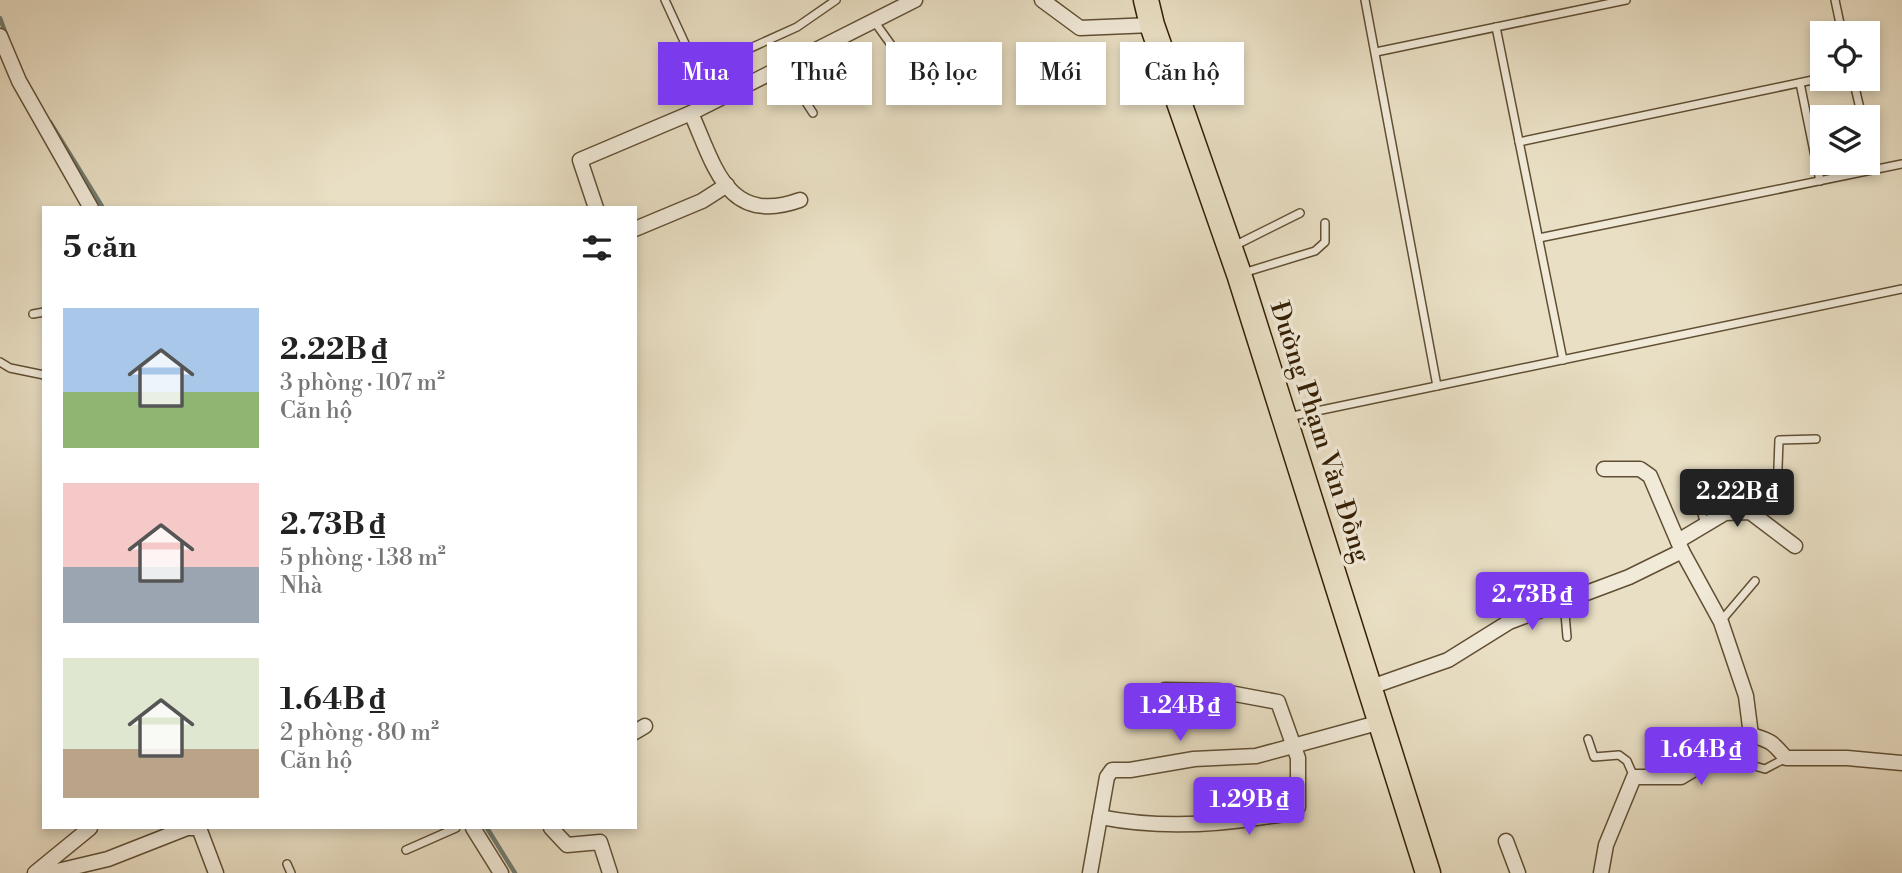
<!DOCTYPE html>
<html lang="vi">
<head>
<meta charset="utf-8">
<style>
	:root { --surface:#fff; --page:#f2f2f2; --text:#222; --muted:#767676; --accent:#7c3aed }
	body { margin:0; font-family:"Libre Bodoni",serif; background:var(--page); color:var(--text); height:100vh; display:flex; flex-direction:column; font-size:26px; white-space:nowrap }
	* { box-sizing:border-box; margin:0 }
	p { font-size:23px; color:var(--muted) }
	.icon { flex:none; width:38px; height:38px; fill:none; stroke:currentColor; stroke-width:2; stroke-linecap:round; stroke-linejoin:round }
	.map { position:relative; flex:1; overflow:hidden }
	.sheet { position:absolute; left:42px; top:206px; width:595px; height:623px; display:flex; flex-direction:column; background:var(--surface); border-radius:0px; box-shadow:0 4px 10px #0003 }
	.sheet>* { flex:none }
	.top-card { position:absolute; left:658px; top:42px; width:665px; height:63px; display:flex; gap:14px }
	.fabs { position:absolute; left:1810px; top:21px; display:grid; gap:14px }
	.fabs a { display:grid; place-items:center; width:70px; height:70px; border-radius:0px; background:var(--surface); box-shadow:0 4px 10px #0003; font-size:35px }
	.price { position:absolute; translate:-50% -60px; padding:0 16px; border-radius:7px; background:var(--accent); color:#fff; font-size:23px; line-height:46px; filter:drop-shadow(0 2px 4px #0008) }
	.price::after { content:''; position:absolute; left:50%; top:42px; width:21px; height:16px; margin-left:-10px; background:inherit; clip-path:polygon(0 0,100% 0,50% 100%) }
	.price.current { background:#222; color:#fff }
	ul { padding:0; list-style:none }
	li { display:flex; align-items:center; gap:21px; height:175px; padding:0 21px }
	li span { display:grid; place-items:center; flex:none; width:196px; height:140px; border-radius:0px; color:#555 }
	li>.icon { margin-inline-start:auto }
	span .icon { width:84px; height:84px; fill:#fffc; stroke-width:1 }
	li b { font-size:30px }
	h2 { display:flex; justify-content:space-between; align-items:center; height:84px; padding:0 21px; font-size:30px }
	.tag { padding:0 24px; border-radius:0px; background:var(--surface); box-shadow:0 4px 10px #0003; font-size:24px; line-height:63px }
	.tag.current { background:var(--accent); color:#fff }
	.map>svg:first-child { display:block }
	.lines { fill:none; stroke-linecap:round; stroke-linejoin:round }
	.stream { stroke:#717d72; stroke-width:4.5 }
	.service-casing { stroke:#614f34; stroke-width:10 }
	.minor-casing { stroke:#614f34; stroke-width:17 }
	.trunk-casing { stroke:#341f04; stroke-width:27 }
	.service { stroke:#f1ead9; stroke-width:7 }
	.minor { stroke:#f1ead9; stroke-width:14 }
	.trunk { stroke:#e9dfc4; stroke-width:24 }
	.labels { text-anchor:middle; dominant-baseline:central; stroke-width:7; stroke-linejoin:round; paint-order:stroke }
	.street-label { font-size:26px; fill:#341f04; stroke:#f1ead9 }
</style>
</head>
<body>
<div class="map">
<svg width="1902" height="873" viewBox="0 0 1902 873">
	<rect width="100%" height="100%" fill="#e9dfc4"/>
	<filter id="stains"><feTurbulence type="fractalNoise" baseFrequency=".00286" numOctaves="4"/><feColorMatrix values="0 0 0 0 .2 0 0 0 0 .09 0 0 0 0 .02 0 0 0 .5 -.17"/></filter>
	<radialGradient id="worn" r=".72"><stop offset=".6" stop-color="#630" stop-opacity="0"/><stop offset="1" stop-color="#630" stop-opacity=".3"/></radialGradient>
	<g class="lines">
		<g class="stream">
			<path d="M 0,18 L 7,37"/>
			<path d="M 50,122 L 103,208"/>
			<path d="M 487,828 L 515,873"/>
		</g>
		<g class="service-casing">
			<g id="service">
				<path d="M 665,0 L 694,63 L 704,69 L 797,27 L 836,0"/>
				<path d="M 1365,0 L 1437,386"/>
				<path d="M 1835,0 L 1842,33"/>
				<path d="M 874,21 L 892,46"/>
				<path d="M 1496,27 L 1563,360"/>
				<path d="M 1376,52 L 1626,0"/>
				<path d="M 783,67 L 813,113"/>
				<path d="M 1853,79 L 1862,117"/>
				<path d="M 1800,83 L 1820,181"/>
				<path d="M 1867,139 L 1875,170"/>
				<path d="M 1519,142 L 1822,78"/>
				<path d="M 1539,238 L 1902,164"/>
				<path d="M 1234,246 L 1300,213"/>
				<path d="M 1243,273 L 1315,251 L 1325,242 L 1325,223"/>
				<path d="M 33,314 L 44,312"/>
				<path d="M 0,362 L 10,368 L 44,375"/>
				<path d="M 1288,417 L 1902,289"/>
				<path d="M 1695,490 L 1705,524"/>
				<path d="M 1759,516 L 1777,494 L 1779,440 L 1816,439"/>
				<path d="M 1564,602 L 1567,637"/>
				<path d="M 1721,621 L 1755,581"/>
				<path d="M 1588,739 L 1594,757 L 1619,755 L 1627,761 L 1634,777"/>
				<path d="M 1751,765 L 1765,769 L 1786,758"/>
				<path d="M 406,850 L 456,828"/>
				<path d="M 287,864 L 291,873"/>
			</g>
		</g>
		<g class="minor-casing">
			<g id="minor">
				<path d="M 1042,0 L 1080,28 L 1152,25"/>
				<path d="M 0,36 L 19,81 L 91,208"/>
				<path d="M 691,113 C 715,167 727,226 800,200"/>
				<path d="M 596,208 L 580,160 L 691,113 L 915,0"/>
				<path d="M 635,229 L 702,201 L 727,185"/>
				<path d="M 1604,469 L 1640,469 L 1650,476 L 1682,551 L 1721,622 L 1746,696 L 1751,735"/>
				<path d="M 1678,541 L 1725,513 L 1750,512 L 1795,546"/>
				<path d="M 1371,687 L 1448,660 L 1509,622 L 1629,577 L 1682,551"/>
				<path d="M 635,732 L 645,726"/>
				<path d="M 1100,817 C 1155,828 1208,826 1263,817 C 1274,815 1291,816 1298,807 L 1298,758 L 1278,702 L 1219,691 L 1165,690"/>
				<path d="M 473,828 L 501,873"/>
				<path d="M 551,828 L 567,845 L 600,842 L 610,873"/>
				<path d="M 1506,841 L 1518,873"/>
				<path d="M 35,873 L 90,828"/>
				<path d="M 49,873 L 108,859 L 187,828 L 199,828 L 216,873"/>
				<path d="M 1090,873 L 1107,777 L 1112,770 L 1130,770 L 1194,759 L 1256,756 L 1381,722"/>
				<path d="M 1601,873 L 1606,845 L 1634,777 L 1681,777 L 1751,735 C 1772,741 1773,743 1786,758 L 1847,758 L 1902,763"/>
			</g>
		</g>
		<g class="trunk-casing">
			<path id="trunk" d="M 1146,0 L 1152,25 L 1239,274 L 1428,873"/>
		</g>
		<use href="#service" class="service"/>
		<use href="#minor" class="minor"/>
		<use href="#trunk" class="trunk"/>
	</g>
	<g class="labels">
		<g class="street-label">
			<text transform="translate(1320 432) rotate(72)">Đường Phạm Văn Đồng</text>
		</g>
	</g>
	<rect width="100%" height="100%" filter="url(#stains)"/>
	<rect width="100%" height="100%" fill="url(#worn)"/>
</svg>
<div class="fabs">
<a><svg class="icon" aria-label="locate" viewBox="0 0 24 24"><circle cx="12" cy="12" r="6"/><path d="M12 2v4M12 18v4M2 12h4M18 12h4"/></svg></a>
<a><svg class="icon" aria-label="layers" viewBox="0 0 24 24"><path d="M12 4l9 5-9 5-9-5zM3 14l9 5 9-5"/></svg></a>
</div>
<b class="price current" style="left:1737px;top:529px">2.22B ₫</b>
<b class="price" style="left:1532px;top:632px">2.73B ₫</b>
<b class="price" style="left:1180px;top:743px">1.24B ₫</b>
<b class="price" style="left:1701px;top:787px">1.64B ₫</b>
<b class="price" style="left:1249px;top:837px">1.29B ₫</b>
<div class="top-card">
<a class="tag current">Mua</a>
<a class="tag">Thuê</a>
<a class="tag">Bộ lọc</a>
<a class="tag">Mới</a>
<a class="tag">Căn hộ</a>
</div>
<section class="sheet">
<h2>5 căn<svg class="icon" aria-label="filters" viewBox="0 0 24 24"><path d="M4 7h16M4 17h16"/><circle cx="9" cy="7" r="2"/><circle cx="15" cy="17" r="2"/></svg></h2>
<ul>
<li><span style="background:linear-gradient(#a9c7e8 60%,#8fb573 0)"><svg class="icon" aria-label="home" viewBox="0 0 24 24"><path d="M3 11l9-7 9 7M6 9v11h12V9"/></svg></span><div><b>2.22B ₫</b><p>3 phòng · 107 m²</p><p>Căn hộ</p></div></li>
<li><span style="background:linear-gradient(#f6c9c9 60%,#9aa5b1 0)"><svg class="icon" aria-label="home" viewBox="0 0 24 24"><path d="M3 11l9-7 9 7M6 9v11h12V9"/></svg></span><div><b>2.73B ₫</b><p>5 phòng · 138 m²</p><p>Nhà</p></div></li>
<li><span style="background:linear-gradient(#dfe7d0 65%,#b9a48a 0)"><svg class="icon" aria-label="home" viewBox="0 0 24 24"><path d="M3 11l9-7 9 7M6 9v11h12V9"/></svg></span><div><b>1.64B ₫</b><p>2 phòng · 80 m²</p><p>Căn hộ</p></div></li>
</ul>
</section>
</div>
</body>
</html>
